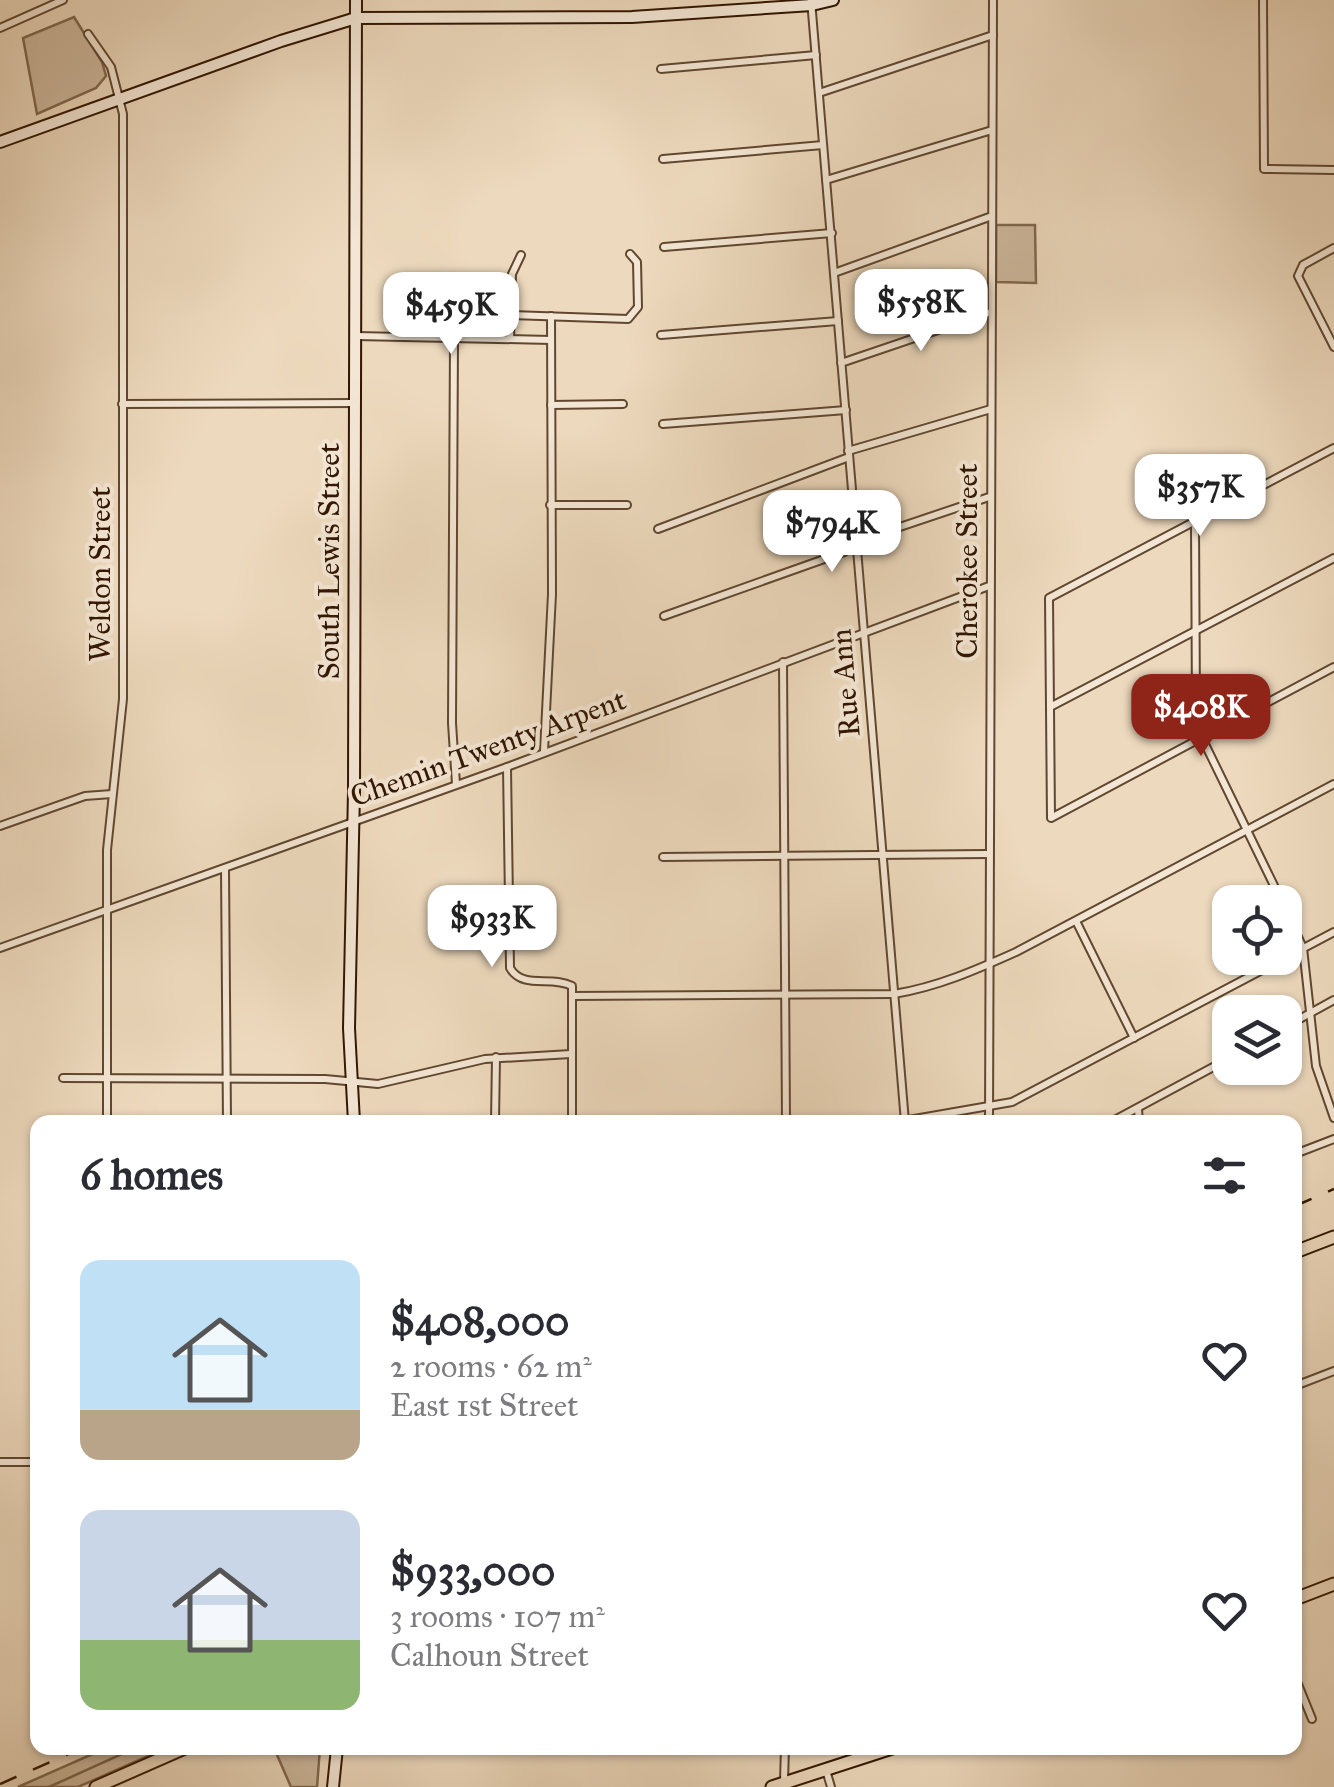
<!DOCTYPE html>
<html lang="en">
<head>
<meta charset="utf-8">
<style>
	:root { --surface:#fff; --page:#f7f7f7; --text:#2b2b33; --muted:#7c7c81; --accent:#8f2418 }
	body { margin:0; font-family:"IM FELL Great Primer",serif; background:var(--page); color:var(--text); height:100vh; display:flex; flex-direction:column; font-size:38px; white-space:nowrap }
	* { box-sizing:border-box; margin:0 }
	p { font-size:32px; color:var(--muted) }
	.icon { flex:none; width:55px; height:55px; fill:none; stroke:currentColor; stroke-width:2; stroke-linecap:round; stroke-linejoin:round }
	.map { position:relative; flex:1; overflow:hidden }
	.drawer { position:absolute; left:30px; top:1115px; width:1272px; height:640px; display:flex; flex-direction:column; background:var(--surface); border-radius:20px; box-shadow:0 2px 8px #0004 }
	.drawer>* { flex:none }
	.fabs { position:absolute; left:1212px; top:885px; display:grid; gap:20px }
	.fabs a { display:grid; place-items:center; width:90px; height:90px; border-radius:20px; background:var(--surface); box-shadow:0 2px 8px #0004; font-size:50px }
	.price { position:absolute; translate:-50% -85px; padding:0 22px; border-radius:20px; background:#fff; color:#222; font-size:32px; line-height:65px; filter:drop-shadow(0 2px 5px #0008) }
	.price::after { content:''; position:absolute; left:50%; top:60px; width:30px; height:22px; margin-left:-15px; background:inherit; clip-path:polygon(0 0,100% 0,50% 100%) }
	.price.current { background:var(--accent); color:#fff }
	ul { padding:0; list-style:none }
	li { display:flex; align-items:center; gap:30px; height:250px; padding:0 50px }
	li span { display:grid; place-items:center; flex:none; width:280px; height:200px; border-radius:20px; color:#555 }
	li>.icon { margin-inline-start:auto }
	span .icon { width:120px; height:120px; fill:#fffc; stroke-width:1 }
	li b { font-size:42px }
	h2 { display:flex; justify-content:space-between; align-items:center; height:120px; padding:0 50px; font-size:42px }
	.map>svg:first-child { display:block }
	.green { fill:#cdb89d; stroke:#80674e; stroke-width:2.5 }
	.lines { fill:none; stroke-linecap:round; stroke-linejoin:round }
	.stream { stroke:#7c634b; stroke-width:2.5 }
	.street-casing { stroke:#61472f; stroke-width:10 }
	.secondary-casing { stroke:#321600; stroke-width:14 }
	.primary-casing { stroke:#321600; stroke-width:15 }
	.street { stroke:#f3e6d4; stroke-width:6 }
	.secondary { stroke:#f3e6d4; stroke-width:10 }
	.primary { stroke:#edd9bd; stroke-width:11 }
	.rail { stroke:#321600; stroke-width:2.5; stroke-dasharray:18 18; stroke-linecap:butt }
	.labels { text-anchor:middle; dominant-baseline:central; stroke-width:8; stroke-linejoin:round; paint-order:stroke }
	.street-label { font-size:30px; fill:#321600; stroke:#f3e6d4 }
</style>
</head>
<body>
<div class="map">
<svg width="1334" height="1787" viewBox="0 0 1334 1787">
	<rect width="100%" height="100%" fill="#edd9bd"/>
	<filter id="stains"><feTurbulence type="fractalNoise" baseFrequency=".002" numOctaves="4"/><feColorMatrix values="0 0 0 0 .2 0 0 0 0 .09 0 0 0 0 .02 0 0 0 .5 -.17"/></filter>
	<radialGradient id="worn" r=".72"><stop offset=".6" stop-color="#630" stop-opacity="0"/><stop offset="1" stop-color="#630" stop-opacity=".3"/></radialGradient>
	<g class="green">
		<path d="M 74,17 L 102,62 L 106,76 L 96,88 L 37,114 L 23,38 Z"/>
		<path d="M 996,225 L 1035,225 L 1036,283 L 996,282 Z"/>
		<path d="M 106,1748 L 166,1748 L 78,1787 L 18,1787 Z"/>
		<path d="M 274,1748 L 320,1748 L 317,1787 L 291,1787 Z"/>
	</g>
	<g class="lines">
		<path class="stream" d="M 49,1787 L 135,1748"/>
		<g class="street-casing">
			<g id="street">
				<path d="M 811,0 L 905,1122"/>
				<path d="M 1263,0 L 1264,169 L 1334,170"/>
				<path d="M 0,28 L 63,0"/>
				<path d="M 88,34 L 111,67 L 123,114 L 123,699 L 107,850 L 107,1122"/>
				<path d="M 661,69 L 816,55"/>
				<path d="M 819,93 L 993,35"/>
				<path d="M 663,159 L 823,145"/>
				<path d="M 826,180 L 992,130"/>
				<path d="M 664,247 L 832,233"/>
				<path d="M 1334,248 L 1303,265 L 1298,276 L 1334,347"/>
				<path d="M 834,273 L 992,216"/>
				<path d="M 511,315 L 628,319 L 638,307 L 637,262 L 630,254"/>
				<path d="M 661,335 L 838,321"/>
				<path d="M 356,336 L 551,340"/>
				<path d="M 454,338 L 452,723 L 456,784"/>
				<path d="M 510,339 L 512,274 L 521,255"/>
				<path d="M 841,363 L 991,312"/>
				<path d="M 122,404 L 354,403"/>
				<path d="M 551,405 L 623,404"/>
				<path d="M 663,424 L 846,410"/>
				<path d="M 1334,448 L 1049,598 L 1051,818 L 1334,667"/>
				<path d="M 848,451 L 991,409"/>
				<path d="M 550,505 L 627,505"/>
				<path d="M 1195,522 L 1196,710 L 1202,738 L 1282,902"/>
				<path d="M 658,529 L 849,457"/>
				<path d="M 664,616 L 844,552 L 864,539 L 989,497"/>
				<path d="M 783,662 L 786,1122"/>
				<path d="M 1050,707 L 1334,558"/>
				<path d="M 544,751 L 552,594 L 551,316"/>
				<path d="M 507,767 L 510,968 C 523,990 551,975 572,986 L 572,1122"/>
				<path d="M 0,826 L 85,796 L 112,794"/>
				<path d="M 663,857 L 988,854"/>
				<path d="M 225,868 L 227,1122"/>
				<path d="M 1285,908 L 1303,948 L 1316,1066 L 1334,1118"/>
				<path d="M 1076,921 L 1134,1038"/>
				<path d="M 0,948 L 507,767 L 989,586"/>
				<path d="M 573,996 L 894,994 C 937,987 976,970 1016,952 L 1334,784"/>
				<path d="M 1285,1027 L 1334,1000"/>
				<path d="M 63,1078 L 325,1079 L 378,1084 L 485,1059 L 571,1054"/>
				<path d="M 1138,1109 L 1139,1122"/>
				<path d="M 495,1122 L 496,1057"/>
				<path d="M 897,1122 L 1012,1102 L 1334,932"/>
				<path d="M 989,1122 L 993,0"/>
				<path d="M 1111,1122 L 1230,1058"/>
				<path d="M 1295,1154 L 1334,1139"/>
				<path d="M 1295,1386 L 1334,1371"/>
				<path d="M 0,1462 L 38,1462"/>
				<path d="M 1295,1677 L 1312,1719"/>
				<path d="M 826,1770 L 831,1787"/>
				<path d="M 784,1781 L 785,1748"/>
			</g>
		</g>
		<g class="secondary-casing">
			<g id="secondary">
				<path d="M 0,142 L 281,41 L 356,18 L 632,17 L 812,5 L 833,0"/>
				<path d="M 354,1122 L 349,1028 L 354,792 L 356,0"/>
				<path d="M 333,1787 L 337,1748"/>
			</g>
		</g>
		<g class="primary-casing">
			<g id="primary">
				<path d="M 1295,1252 L 1334,1237"/>
				<path d="M 1295,1599 L 1334,1584"/>
				<path d="M 96,1787 L 185,1748"/>
				<path d="M 772,1787 L 892,1748"/>
			</g>
		</g>
		<use href="#street" class="street"/>
		<use href="#secondary" class="secondary"/>
		<use href="#primary" class="primary"/>
		<g class="rail">
			<path d="M 1295,1206 L 1334,1189"/>
			<path d="M 0,1784 L 82,1748"/>
		</g>
	</g>
	<g class="labels">
		<g class="street-label">
			<text transform="translate(329 561) rotate(-90)">South Lewis Street</text>
			<text transform="translate(967 561) rotate(-90)">Cherokee Street</text>
			<text transform="translate(100 574) rotate(-90)">Weldon Street</text>
			<text transform="translate(845 683) rotate(-95)">Rue Ann</text>
			<text transform="translate(488 748) rotate(-20)">Chemin Twenty Arpent</text>
		</g>
	</g>
	<rect width="100%" height="100%" filter="url(#stains)"/>
	<rect width="100%" height="100%" fill="url(#worn)"/>
</svg>
<div class="fabs">
<a><svg class="icon" aria-label="locate" viewBox="0 0 24 24"><circle cx="12" cy="12" r="6"/><path d="M12 2v4M12 18v4M2 12h4M18 12h4"/></svg></a>
<a><svg class="icon" aria-label="layers" viewBox="0 0 24 24"><path d="M12 4l9 5-9 5-9-5zM3 14l9 5 9-5"/></svg></a>
</div>
<b class="price" style="left:921px;top:354px">$558K</b>
<b class="price" style="left:451px;top:357px">$459K</b>
<b class="price" style="left:1200px;top:539px">$357K</b>
<b class="price" style="left:832px;top:575px">$794K</b>
<b class="price current" style="left:1201px;top:759px">$408K</b>
<b class="price" style="left:492px;top:970px">$933K</b>
<section class="drawer">
<h2>6 homes<svg class="icon" aria-label="filters" viewBox="0 0 24 24"><path d="M4 7h16M4 17h16"/><circle cx="9" cy="7" r="2"/><circle cx="15" cy="17" r="2"/></svg></h2>
<ul>
<li><span style="background:linear-gradient(#bfe0f5 75%,#b9a48a 0)"><svg class="icon" aria-label="home" viewBox="0 0 24 24"><path d="M3 11l9-7 9 7M6 9v11h12V9"/></svg></span><div><b>$408,000</b><p>2 rooms · 62 m²</p><p>East 1st Street</p></div><svg class="icon" aria-label="heart" viewBox="0 0 24 24"><path d="M12 20l-8-8c-3-5 5-10 8-4 3-6 11-1 8 4z"/></svg></li>
<li><span style="background:linear-gradient(#c9d6e8 65%,#8fb573 0)"><svg class="icon" aria-label="home" viewBox="0 0 24 24"><path d="M3 11l9-7 9 7M6 9v11h12V9"/></svg></span><div><b>$933,000</b><p>3 rooms · 107 m²</p><p>Calhoun Street</p></div><svg class="icon" aria-label="heart" viewBox="0 0 24 24"><path d="M12 20l-8-8c-3-5 5-10 8-4 3-6 11-1 8 4z"/></svg></li>
</ul>
</section>
</div>
</body>
</html>
